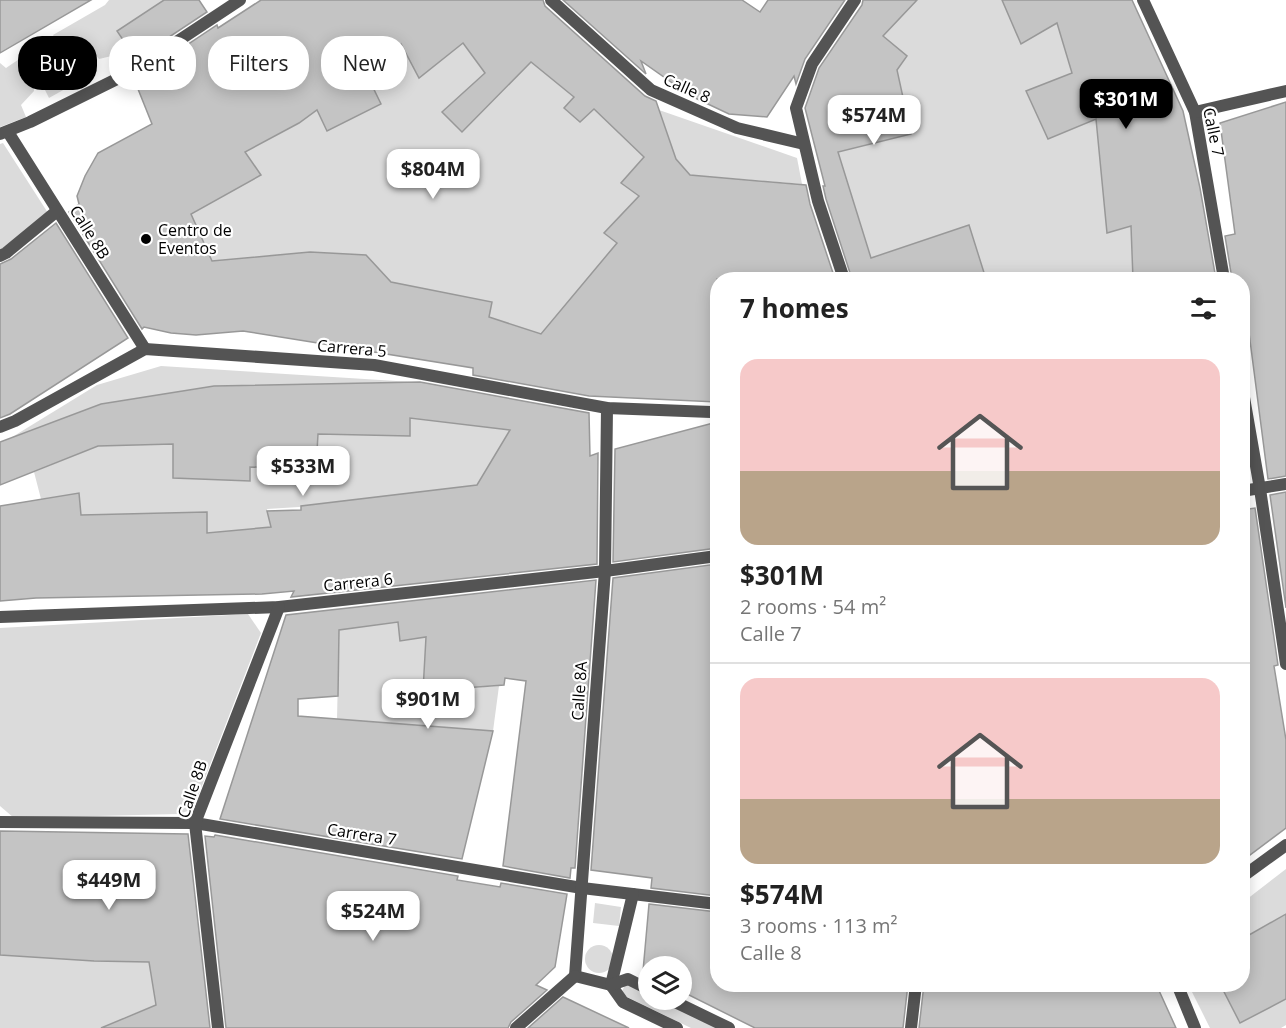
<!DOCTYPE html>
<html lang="en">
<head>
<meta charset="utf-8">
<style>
	:root { --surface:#fff; --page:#f6f6f6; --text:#222; --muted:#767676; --line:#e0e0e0; --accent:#000 }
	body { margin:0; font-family:"Open Sans",sans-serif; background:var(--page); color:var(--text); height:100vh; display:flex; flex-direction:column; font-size:22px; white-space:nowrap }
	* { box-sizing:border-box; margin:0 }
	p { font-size:20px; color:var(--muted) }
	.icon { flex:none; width:33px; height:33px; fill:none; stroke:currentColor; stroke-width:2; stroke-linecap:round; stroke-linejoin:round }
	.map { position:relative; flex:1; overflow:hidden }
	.sheet { position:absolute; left:710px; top:272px; width:540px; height:720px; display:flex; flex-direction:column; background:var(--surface); border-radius:24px; box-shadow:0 3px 15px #0003 }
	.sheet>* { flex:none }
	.banner { position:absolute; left:18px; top:36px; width:570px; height:54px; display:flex; gap:12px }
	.buttons { position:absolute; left:638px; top:956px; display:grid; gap:12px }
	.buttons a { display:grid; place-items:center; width:54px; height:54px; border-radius:50%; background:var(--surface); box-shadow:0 3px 15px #0003; font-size:30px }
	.price { position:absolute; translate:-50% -51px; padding:0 14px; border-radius:12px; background:#fff; color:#222; font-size:20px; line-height:39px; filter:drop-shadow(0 2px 3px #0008) }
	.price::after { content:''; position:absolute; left:50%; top:36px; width:18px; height:14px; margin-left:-9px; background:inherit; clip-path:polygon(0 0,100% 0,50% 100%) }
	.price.active { background:var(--accent); color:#fff }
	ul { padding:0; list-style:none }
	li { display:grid; align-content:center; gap:12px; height:318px; padding:0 30px }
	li+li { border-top:2px solid var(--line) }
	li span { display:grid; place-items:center; height:186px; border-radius:18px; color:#555 }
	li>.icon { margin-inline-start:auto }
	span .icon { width:108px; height:108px; fill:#fffc; stroke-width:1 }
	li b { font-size:26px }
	h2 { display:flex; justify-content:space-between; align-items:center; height:72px; padding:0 30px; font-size:26px }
	.pill { padding:0 21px; border-radius:24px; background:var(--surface); box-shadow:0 3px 15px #0003; font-size:21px; line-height:54px }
	.pill.active { background:var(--accent); color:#fff }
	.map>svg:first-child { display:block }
	.green { fill:#dbdbdb }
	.building { fill:#c4c4c4; stroke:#989898; stroke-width:1.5; fill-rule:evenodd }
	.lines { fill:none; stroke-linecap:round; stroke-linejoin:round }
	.minor { stroke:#545454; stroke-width:12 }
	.poi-dot { fill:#000; stroke:#fff; stroke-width:2 }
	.labels { text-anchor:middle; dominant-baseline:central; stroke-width:4.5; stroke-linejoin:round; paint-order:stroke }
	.street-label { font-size:16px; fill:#000; stroke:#fff }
	.poi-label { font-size:16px; fill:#000; stroke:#fff; text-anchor:start }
</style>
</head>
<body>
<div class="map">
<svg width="1286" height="1028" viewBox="0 0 1286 1028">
	<rect width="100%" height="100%" fill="#fff"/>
	<g class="green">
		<path d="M 109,0 L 164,0 L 117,31 L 134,56 L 126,62 L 120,54 L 99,59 L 85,42 L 65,54 L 53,35 L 105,5 Z"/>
		<path d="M 917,0 L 1002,0 L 1021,44 L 1057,23 L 1072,73 L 1026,91 L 1048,139 L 1096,119 L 1131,226 L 1133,279 L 986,279 L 969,225 L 871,258 L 838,152 L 911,134 L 897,70 L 907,56 L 883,36 Z"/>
		<path d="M 49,39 L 61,57 L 32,74 L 34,91 L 21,105 L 26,117 L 0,127 L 0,63 L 6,68 Z"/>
		<path d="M 463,43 L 485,73 L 443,112 L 461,131 L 531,62 L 574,97 L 564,108 L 580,121 L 594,109 L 644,157 L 621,183 L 639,196 L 604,233 L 617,243 L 541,334 L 489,317 L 491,302 L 391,282 L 366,255 L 310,252 L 212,261 L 191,214 L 260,175 L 245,152 L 294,126 L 317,110 L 327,130 L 381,104 L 365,71 L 401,44 L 419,78 Z"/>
		<path d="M 85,53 L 97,71 L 49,98 L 39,78 Z"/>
		<path d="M 659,110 L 797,158 L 802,184 L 690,175 L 676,159 Z"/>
		<path d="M 3,143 L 48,213 L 0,250 L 0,144 Z"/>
		<path d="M 161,366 L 412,382 L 214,386 L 101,404 L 9,439 L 97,385 Z"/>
		<path d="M 410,418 L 510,430 L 477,485 L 299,507 L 267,509 L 271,527 L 207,533 L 207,512 L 81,515 L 79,493 L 41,499 L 34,472 L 98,446 L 173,444 L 173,478 L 250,481 L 250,467 L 316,469 L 318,434 Z"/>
		<path d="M 248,614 L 261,633 L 193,809 L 179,814 L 14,818 L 0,806 L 0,628 Z"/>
		<path d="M 398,622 L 401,641 L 426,637 L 423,691 L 499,686 L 493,731 L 337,719 L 339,630 Z"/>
		<path d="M 1286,869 L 1286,914 L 1242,939 L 1242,903 Z"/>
		<path d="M 595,903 L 621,907 L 619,926 L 593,923 Z"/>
		<circle cx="599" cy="959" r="14"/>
		<path d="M 0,955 L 94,961 L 149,962 L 156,1005 L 123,1018 L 125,1028 L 0,1028 Z"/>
		<path d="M 626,982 L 648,994 L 648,999 L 659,999 L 717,1028 L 691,1028 L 621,994 Z"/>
		<path d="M 1188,984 L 1220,984 L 1240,1023 L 1286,999 L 1286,1025 L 1281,1028 L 1210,1028 Z"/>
	</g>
	<g class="building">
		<path d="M 0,0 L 91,0 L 0,53 Z"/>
		<path d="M 164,0 L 199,0 L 207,12 L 136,59 L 117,31 Z"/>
		<path d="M 261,0 L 543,0 L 545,6 L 645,96 L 656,101 L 676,159 L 690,175 L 806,185 L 810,204 L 835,279 L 717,279 L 717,402 L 589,396 L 473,375 L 473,368 L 243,331 L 196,335 L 171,333 L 144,327 L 142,329 L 69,212 L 79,204 L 77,196 L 85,176 L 98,153 L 152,124 L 136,84 L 147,76 L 145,73 L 217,25 L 218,28 ZM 463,43 L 485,73 L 442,112 L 462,132 L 531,62 L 574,97 L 564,108 L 580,122 L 594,109 L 644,157 L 621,183 L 639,196 L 604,233 L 617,243 L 541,334 L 489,317 L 492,302 L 391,282 L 366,255 L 310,252 L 212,261 L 191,214 L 261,175 L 245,152 L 299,123 L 317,110 L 327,131 L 381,104 L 365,71 L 401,44 L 419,78 Z"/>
		<path d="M 563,0 L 742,0 L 760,12 L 768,0 L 845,0 L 805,59 L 796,84 L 794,76 L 767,117 L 729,114 L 691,96 L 641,61 L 646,74 Z"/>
		<path d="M 863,0 L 917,0 L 883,36 L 907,56 L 897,70 L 911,134 L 838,152 L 871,258 L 969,225 L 986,279 L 852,279 L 826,199 L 823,186 L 825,186 L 805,108 L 819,68 L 862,5 Z"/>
		<path d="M 1002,0 L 1132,0 L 1183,111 L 1200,188 L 1216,279 L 1133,279 L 1131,226 L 1107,233 L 1096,119 L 1048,139 L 1026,91 L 1072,73 L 1057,23 L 1021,44 Z"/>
		<path d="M 1286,102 L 1286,476 L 1268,479 L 1242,279 L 1232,279 L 1225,236 L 1235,234 L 1220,123 Z"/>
		<path d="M 56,223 L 128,338 L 10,414 L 0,418 L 0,264 L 11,259 Z"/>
		<path d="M 420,382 L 589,413 L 590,456 L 598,453 L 597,564 L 291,597 L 294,591 L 262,594 L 36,598 L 0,601 L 0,506 L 79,493 L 81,515 L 207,512 L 207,533 L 271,527 L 267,511 L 301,510 L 301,506 L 477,485 L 510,430 L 410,418 L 410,436 L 318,434 L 316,469 L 250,467 L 250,481 L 173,478 L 173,444 L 98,446 L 0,485 L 0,442 L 101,404 L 214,386 Z"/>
		<path d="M 717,422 L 717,548 L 613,562 L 615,449 Z"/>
		<path d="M 1286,492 L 1286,608 L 1270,495 Z"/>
		<path d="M 1255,508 L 1278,665 L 1274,666 L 1286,740 L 1286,828 L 1242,861 L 1242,510 Z"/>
		<path d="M 717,564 L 717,896 L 651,888 L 652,878 L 591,870 L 613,578 Z"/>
		<path d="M 596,580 L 575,868 L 571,868 L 570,878 L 503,866 L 526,681 L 505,678 L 504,685 L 423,691 L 426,637 L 400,641 L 398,622 L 339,630 L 338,696 L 298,699 L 298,716 L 493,731 L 462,859 L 220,819 L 286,615 Z"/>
		<path d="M 0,831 L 188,834 L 210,1028 L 101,1028 L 156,1005 L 149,962 L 94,961 L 0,955 Z"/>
		<path d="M 215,835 L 458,876 L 457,880 L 500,887 L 501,883 L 567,894 L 555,967 L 536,985 L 547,990 L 511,1022 L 508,1028 L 226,1028 L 205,836 L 214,837 Z"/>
		<path d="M 649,904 L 717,912 L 717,984 L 908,984 L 903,1028 L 755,1028 L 681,991 L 681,966 L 648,966 L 648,974 L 643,971 Z"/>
		<path d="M 1286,914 L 1286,999 L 1240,1023 L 1220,984 L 1242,984 L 1242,939 Z"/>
		<path d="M 924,984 L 1156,984 L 1176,1028 L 919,1028 Z"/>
		<path d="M 563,997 L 629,1028 L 528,1028 Z"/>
	</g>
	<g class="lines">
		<g class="minor">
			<path d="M 551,0 L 651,90 L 737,128 L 804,144"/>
			<path d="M 1143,0 L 1195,112 L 1224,279"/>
			<path d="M 1195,112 L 1286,91"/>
			<path d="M 8,132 L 145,349"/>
			<path d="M 0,134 L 30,122 L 131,72 L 240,0"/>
			<path d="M 0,256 L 6,253 L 57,211"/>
			<path d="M 844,279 L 818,201 L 796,108 L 812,64 L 855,0"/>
			<path d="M 1242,386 L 1260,489 L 1286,664"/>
			<path d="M 0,427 L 15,421 L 145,349 L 374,365 L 607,408 L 711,412 L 717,410"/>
			<path d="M 1242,491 L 1286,484"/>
			<path d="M 0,617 L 279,607 L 605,571 L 717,556"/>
			<path d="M 0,822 L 195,823 L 582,888 L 717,904"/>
			<path d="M 1242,877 L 1286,845"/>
			<path d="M 575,976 L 605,571 L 607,408"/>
			<path d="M 575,976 L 611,985"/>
			<path d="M 1177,984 L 1195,1028"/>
			<path d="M 611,985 L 633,894"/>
			<path d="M 611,985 L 623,1002 L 677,1028"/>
			<path d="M 611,985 L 628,979 L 648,989"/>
			<path d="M 669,999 L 729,1028"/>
			<path d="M 218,1028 L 195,823 L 279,607"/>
			<path d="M 516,1028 L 575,976"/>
			<path d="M 911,1028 L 916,984"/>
		</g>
	</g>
	<circle class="poi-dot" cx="146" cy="239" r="6"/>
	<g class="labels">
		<g class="street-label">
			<text transform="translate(687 88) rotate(24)">Calle 8</text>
			<text transform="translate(1214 132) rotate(78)">Calle 7</text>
			<text transform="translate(90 232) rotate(58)">Calle 8B</text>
			<text transform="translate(352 348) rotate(5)">Carrera 5</text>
			<text transform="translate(358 582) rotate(-6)">Carrera 6</text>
			<text transform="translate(579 691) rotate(-86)">Calle 8A</text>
			<text transform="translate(192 789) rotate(-71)">Calle 8B</text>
			<text transform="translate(362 834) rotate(9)">Carrera 7</text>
		</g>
		<g class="poi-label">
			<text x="158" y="230">Centro de<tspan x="158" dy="18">Eventos</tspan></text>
		</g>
	</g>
</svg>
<div class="buttons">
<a><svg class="icon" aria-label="layers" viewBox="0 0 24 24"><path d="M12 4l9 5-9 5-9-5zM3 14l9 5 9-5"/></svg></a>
</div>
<b class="price active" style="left:1126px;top:130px">$301M</b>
<b class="price" style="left:874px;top:146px">$574M</b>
<b class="price" style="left:433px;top:200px">$804M</b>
<b class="price" style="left:303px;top:497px">$533M</b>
<b class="price" style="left:428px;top:730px">$901M</b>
<b class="price" style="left:109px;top:911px">$449M</b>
<b class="price" style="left:373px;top:942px">$524M</b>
<div class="banner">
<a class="pill active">Buy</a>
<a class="pill">Rent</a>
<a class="pill">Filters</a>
<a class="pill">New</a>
</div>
<section class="sheet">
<h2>7 homes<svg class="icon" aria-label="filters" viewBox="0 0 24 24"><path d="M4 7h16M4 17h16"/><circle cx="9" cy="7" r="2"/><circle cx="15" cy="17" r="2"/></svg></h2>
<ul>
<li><span style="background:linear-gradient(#f6c9c9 60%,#b9a48a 0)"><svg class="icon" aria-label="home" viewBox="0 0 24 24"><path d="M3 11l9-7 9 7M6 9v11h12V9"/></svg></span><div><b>$301M</b><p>2 rooms · 54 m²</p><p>Calle 7</p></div></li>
<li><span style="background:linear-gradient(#f6c9c9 65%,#b9a48a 0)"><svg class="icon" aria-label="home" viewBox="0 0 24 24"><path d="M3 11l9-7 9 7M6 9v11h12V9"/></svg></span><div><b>$574M</b><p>3 rooms · 113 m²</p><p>Calle 8</p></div></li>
</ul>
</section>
</div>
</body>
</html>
